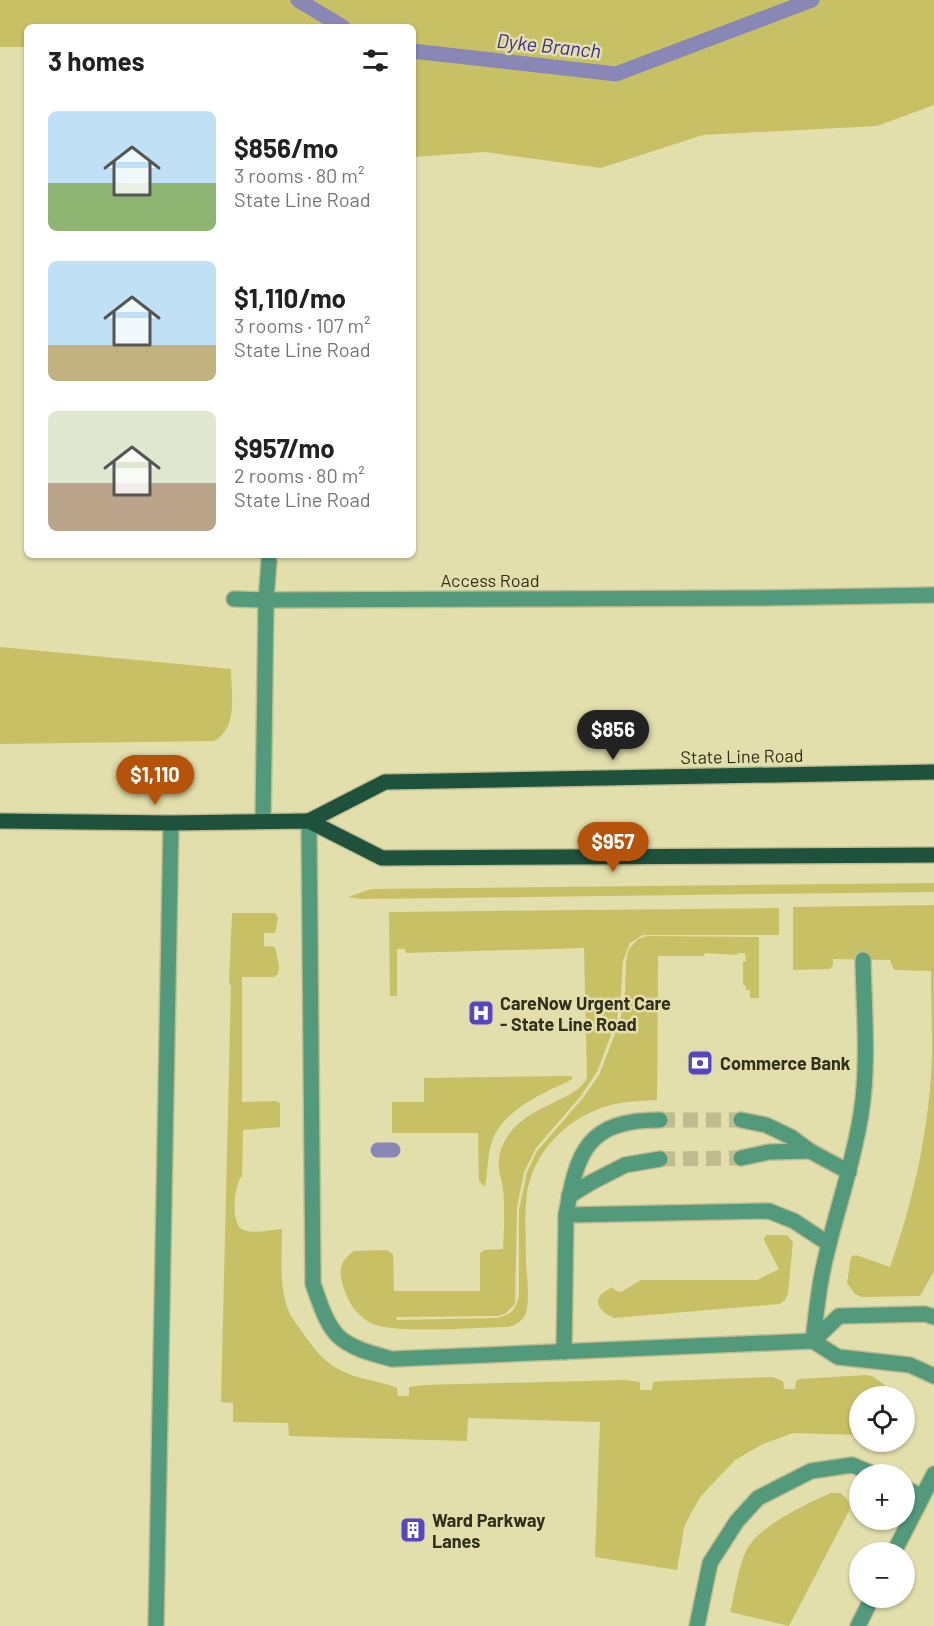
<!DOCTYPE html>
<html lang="en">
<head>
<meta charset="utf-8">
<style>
	:root { --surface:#fff; --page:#f2f2f2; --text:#222; --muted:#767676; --accent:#b45309 }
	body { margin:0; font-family:Barlow,sans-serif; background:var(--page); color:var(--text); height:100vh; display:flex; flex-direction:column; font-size:22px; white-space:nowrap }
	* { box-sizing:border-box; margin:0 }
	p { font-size:20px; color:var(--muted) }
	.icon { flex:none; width:33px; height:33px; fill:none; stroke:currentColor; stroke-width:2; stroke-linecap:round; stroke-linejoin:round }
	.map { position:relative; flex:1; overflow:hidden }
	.side { position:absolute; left:24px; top:24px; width:392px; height:534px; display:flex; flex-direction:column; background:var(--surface); border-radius:9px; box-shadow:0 2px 4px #0004 }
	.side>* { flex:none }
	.buttons { position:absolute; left:849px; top:1386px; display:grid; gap:12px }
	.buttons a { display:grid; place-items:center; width:66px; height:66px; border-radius:50%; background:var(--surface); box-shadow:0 2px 4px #0004; font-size:30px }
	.price { position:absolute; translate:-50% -51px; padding:0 14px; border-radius:21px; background:var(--accent); color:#fff; font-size:20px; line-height:39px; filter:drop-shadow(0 2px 3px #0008) }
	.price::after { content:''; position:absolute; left:50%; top:36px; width:18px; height:14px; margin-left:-9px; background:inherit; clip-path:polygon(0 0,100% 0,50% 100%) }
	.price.selected { background:#222; color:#fff }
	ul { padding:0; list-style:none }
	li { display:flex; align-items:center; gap:18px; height:150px; padding:0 24px }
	li span { display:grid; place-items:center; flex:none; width:168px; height:120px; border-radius:9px; color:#555 }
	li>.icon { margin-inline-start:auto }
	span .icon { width:72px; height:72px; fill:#fffc; stroke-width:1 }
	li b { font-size:26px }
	h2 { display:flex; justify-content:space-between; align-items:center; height:72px; padding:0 24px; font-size:26px }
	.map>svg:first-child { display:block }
	.green { fill:#c8c065 }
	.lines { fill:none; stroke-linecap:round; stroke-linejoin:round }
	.stream { stroke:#8887b6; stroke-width:15 }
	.minor-tunnel { stroke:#bfbc8f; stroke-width:15; stroke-dasharray:15 8; stroke-linecap:butt }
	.minor-casing { stroke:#bfbc8f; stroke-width:18 }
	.major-casing { stroke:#bfbc8f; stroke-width:18 }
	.minor { stroke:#529a7b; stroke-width:15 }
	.major { stroke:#1e523d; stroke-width:15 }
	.labels { text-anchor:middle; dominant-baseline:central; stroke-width:5; stroke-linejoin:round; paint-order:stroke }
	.street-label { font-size:18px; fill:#32301c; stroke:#e2dfac }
	.poi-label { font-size:18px; font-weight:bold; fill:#32301c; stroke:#e2dfac; text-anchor:start }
	.water-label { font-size:20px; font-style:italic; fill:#3f2b96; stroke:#e2dfac }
</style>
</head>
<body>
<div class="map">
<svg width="934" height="1626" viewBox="0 0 934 1626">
	<rect width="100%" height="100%" fill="#e2dfac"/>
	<g class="green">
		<path d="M 0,0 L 934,0 L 934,105 L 877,126 L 703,135 L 601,168 L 485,152 L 413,157 L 412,27 L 27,27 L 27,47 L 0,47 Z"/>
		<path d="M 0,647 L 231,669 C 231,693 239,728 214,741 L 0,744 Z"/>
		<path d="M 934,883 L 934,892 L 361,899 L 348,897 L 371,889 Z"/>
		<path d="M 934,905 L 934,1271 L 920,1296 L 862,1297 L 855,1294 L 847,1283 L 851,1257 L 856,1255 L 890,1267 C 914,1199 930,1126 932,1054 C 932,1026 931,999 931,971 L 894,970 L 890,960 L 833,959 L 833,965 L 830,969 L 793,970 L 793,907 Z"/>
		<path d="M 779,908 L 779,935 L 643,935 L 630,943 L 623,961 L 621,994 L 617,1019 L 597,1072 L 580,1097 L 536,1148 L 524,1172 L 517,1207 L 515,1304 L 505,1314 L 498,1316 L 396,1317 L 397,1320 L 496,1318 C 510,1316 517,1309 519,1295 L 519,1210 L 527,1172 L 537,1151 L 583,1098 L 599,1075 L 620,1021 L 625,992 L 626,961 L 629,949 L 638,939 L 648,936 L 759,937 L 759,998 L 750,998 L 750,990 L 746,990 L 746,986 L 743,985 L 743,962 L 746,961 L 745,953 L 738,953 L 737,955 L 705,953 L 704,956 L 658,956 L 657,1100 C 641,1101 626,1101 611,1105 C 569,1116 534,1150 527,1193 C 524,1216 526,1239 526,1262 C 527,1278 530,1297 526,1313 C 524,1320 516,1325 509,1327 C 479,1327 394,1335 371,1323 C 355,1315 346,1299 342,1282 C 338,1269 342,1259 354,1251 L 387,1250 L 393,1254 L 394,1291 L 480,1291 L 480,1253 L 485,1250 L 503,1249 C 504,1229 505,1208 503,1189 C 501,1173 496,1170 500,1153 C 513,1104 578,1104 587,1077 L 584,948 L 406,953 L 405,949 L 397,949 L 397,996 L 390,996 L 389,912 Z"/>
		<path d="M 232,913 L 275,913 L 278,918 L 275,933 L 264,933 L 264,946 L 275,947 L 279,966 L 278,974 L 274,977 L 242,977 L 242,1102 L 275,1101 L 280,1103 L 280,1127 L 243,1130 L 242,1176 C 234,1184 230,1225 243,1230 C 254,1234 270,1230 282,1229 C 282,1256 278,1291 291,1316 C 296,1324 302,1331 307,1339 C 316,1351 326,1363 340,1370 C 358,1380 379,1380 397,1388 L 398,1396 L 409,1396 L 409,1387 L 424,1385 L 625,1380 L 640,1382 L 640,1390 L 652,1390 L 653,1382 L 663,1381 L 772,1377 L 783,1381 L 784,1389 L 795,1389 L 796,1381 L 799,1379 L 866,1375 L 872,1376 L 885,1385 L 880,1396 L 860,1396 L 859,1435 L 793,1433 L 763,1444 L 735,1460 L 701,1496 L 690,1515 L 684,1528 L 677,1570 L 595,1557 L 600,1422 L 468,1418 L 467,1441 L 289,1436 L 288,1423 L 233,1422 L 233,1403 L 221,1402 L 231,986 L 229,983 Z"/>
		<path d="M 572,1076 L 572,1079 L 567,1082 C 539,1095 504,1110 492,1141 C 487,1155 488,1172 485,1187 L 479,1181 L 478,1133 L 392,1133 L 392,1102 L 424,1102 L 424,1078 Z"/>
		<path d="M 766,1235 L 787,1235 L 793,1242 L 788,1293 L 785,1300 L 780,1304 L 614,1318 C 606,1315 593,1306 600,1296 C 602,1292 609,1290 612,1287 L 616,1291 L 621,1292 L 641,1280 L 757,1280 L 779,1269 L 765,1242 L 764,1239 Z"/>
		<path d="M 831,1493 L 840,1493 C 847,1498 850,1502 849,1511 L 789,1626 L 730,1612 C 735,1593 738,1566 747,1549 C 759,1526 808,1503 831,1493 Z"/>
	</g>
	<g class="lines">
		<g class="stream">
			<path d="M 298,0 L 343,27"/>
			<path d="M 412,51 L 616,74 L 812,0"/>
			<path d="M 378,1150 L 393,1150"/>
		</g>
		<g class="minor-tunnel">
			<path d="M 660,1120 L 741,1120"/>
			<path d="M 660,1159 L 741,1158"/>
		</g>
		<g class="minor-casing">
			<g id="minor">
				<path d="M 234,599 L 266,600 L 269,561"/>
				<path d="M 263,821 L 266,600 L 759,598 L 934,595"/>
				<path d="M 309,821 L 313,1284 C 319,1300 325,1322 337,1335 C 351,1349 374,1354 392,1359 L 813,1341 L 838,1357 L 910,1365 L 934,1376"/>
				<path d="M 741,1120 L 766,1125 L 791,1137 L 810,1151 L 849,1172"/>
				<path d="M 741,1158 L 769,1152 L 810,1151"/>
				<path d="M 569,1196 L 590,1183 L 625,1165 L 660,1159"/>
				<path d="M 566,1215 C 577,1151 587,1120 660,1120"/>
				<path d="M 813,1341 C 816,1316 818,1290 824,1265 C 835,1214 853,1166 861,1114 C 869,1064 864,1011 863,960"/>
				<path d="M 813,1341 L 839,1316 L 925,1314 L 934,1317"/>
				<path d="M 564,1352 L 566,1215 L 769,1211 L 794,1221 L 829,1244"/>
				<path d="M 904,1488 L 922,1496"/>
				<path d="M 894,1552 L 934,1474"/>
				<path d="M 156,1626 L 171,823"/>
				<path d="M 697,1626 L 710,1563 L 737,1521 L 758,1498 L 811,1471 L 852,1465 L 874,1474"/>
				<path d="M 858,1626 L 872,1598"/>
			</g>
		</g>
		<g class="major-casing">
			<g id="major">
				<path d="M 0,821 L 171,823 L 309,821 L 382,858 L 934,855"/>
				<path d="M 309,821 L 385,782 L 934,772"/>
			</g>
		</g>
		<use href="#minor" class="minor"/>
		<use href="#major" class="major"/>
	</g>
	<defs>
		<g id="hospital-square" transform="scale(1.35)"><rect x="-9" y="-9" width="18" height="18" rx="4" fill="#5846be" stroke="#e2dfac"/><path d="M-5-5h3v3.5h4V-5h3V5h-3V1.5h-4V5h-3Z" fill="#fff"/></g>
		<g id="bank-square" transform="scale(1.35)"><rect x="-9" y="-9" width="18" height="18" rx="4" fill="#5846be" stroke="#e2dfac"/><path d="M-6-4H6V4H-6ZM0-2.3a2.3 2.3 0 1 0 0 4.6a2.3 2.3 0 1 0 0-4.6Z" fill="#fff"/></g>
		<g id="building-square" transform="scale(1.35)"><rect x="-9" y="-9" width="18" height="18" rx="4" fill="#5846be" stroke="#e2dfac"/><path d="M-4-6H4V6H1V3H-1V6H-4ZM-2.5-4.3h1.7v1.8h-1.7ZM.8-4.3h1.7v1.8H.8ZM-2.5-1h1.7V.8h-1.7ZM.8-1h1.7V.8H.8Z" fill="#fff"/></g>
	</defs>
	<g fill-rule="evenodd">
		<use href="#hospital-square" x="481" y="1013"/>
		<use href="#bank-square" x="700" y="1063"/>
		<use href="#building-square" x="413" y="1530"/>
	</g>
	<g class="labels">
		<g class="street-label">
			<text x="490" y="580">Access Road</text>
			<text transform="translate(742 756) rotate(-1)">State Line Road</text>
		</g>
		<g class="poi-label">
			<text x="500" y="1003">CareNow Urgent Care<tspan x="500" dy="21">- State Line Road</tspan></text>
			<text x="720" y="1063">Commerce Bank</text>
			<text x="432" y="1520">Ward Parkway<tspan x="432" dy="21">Lanes</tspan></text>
		</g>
		<g class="water-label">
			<text transform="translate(549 45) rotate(6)">Dyke Branch</text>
		</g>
	</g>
</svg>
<div class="buttons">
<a><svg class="icon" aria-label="locate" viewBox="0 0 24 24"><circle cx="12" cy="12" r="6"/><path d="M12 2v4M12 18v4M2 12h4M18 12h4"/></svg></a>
<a>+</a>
<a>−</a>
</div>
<b class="price selected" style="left:613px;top:761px">$856</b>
<b class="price" style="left:155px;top:806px">$1,110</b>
<b class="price" style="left:613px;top:873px">$957</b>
<section class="side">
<h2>3 homes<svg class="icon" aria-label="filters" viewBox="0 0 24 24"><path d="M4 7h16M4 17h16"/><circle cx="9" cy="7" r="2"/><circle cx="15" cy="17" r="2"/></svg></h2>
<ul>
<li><span style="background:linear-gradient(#bfe0f5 60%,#8fb573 0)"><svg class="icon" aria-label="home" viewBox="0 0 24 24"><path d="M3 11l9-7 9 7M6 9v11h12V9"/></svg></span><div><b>$856/mo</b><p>3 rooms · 80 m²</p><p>State Line Road</p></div></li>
<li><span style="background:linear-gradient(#bfe0f5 70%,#c2b280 0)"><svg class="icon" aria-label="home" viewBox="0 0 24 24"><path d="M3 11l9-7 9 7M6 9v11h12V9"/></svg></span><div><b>$1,110/mo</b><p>3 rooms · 107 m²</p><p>State Line Road</p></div></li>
<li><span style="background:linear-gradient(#dfe7d0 60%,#b9a48a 0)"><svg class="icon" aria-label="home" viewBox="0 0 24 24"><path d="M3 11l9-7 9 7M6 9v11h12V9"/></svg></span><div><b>$957/mo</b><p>2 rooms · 80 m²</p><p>State Line Road</p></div></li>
</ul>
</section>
</div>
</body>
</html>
